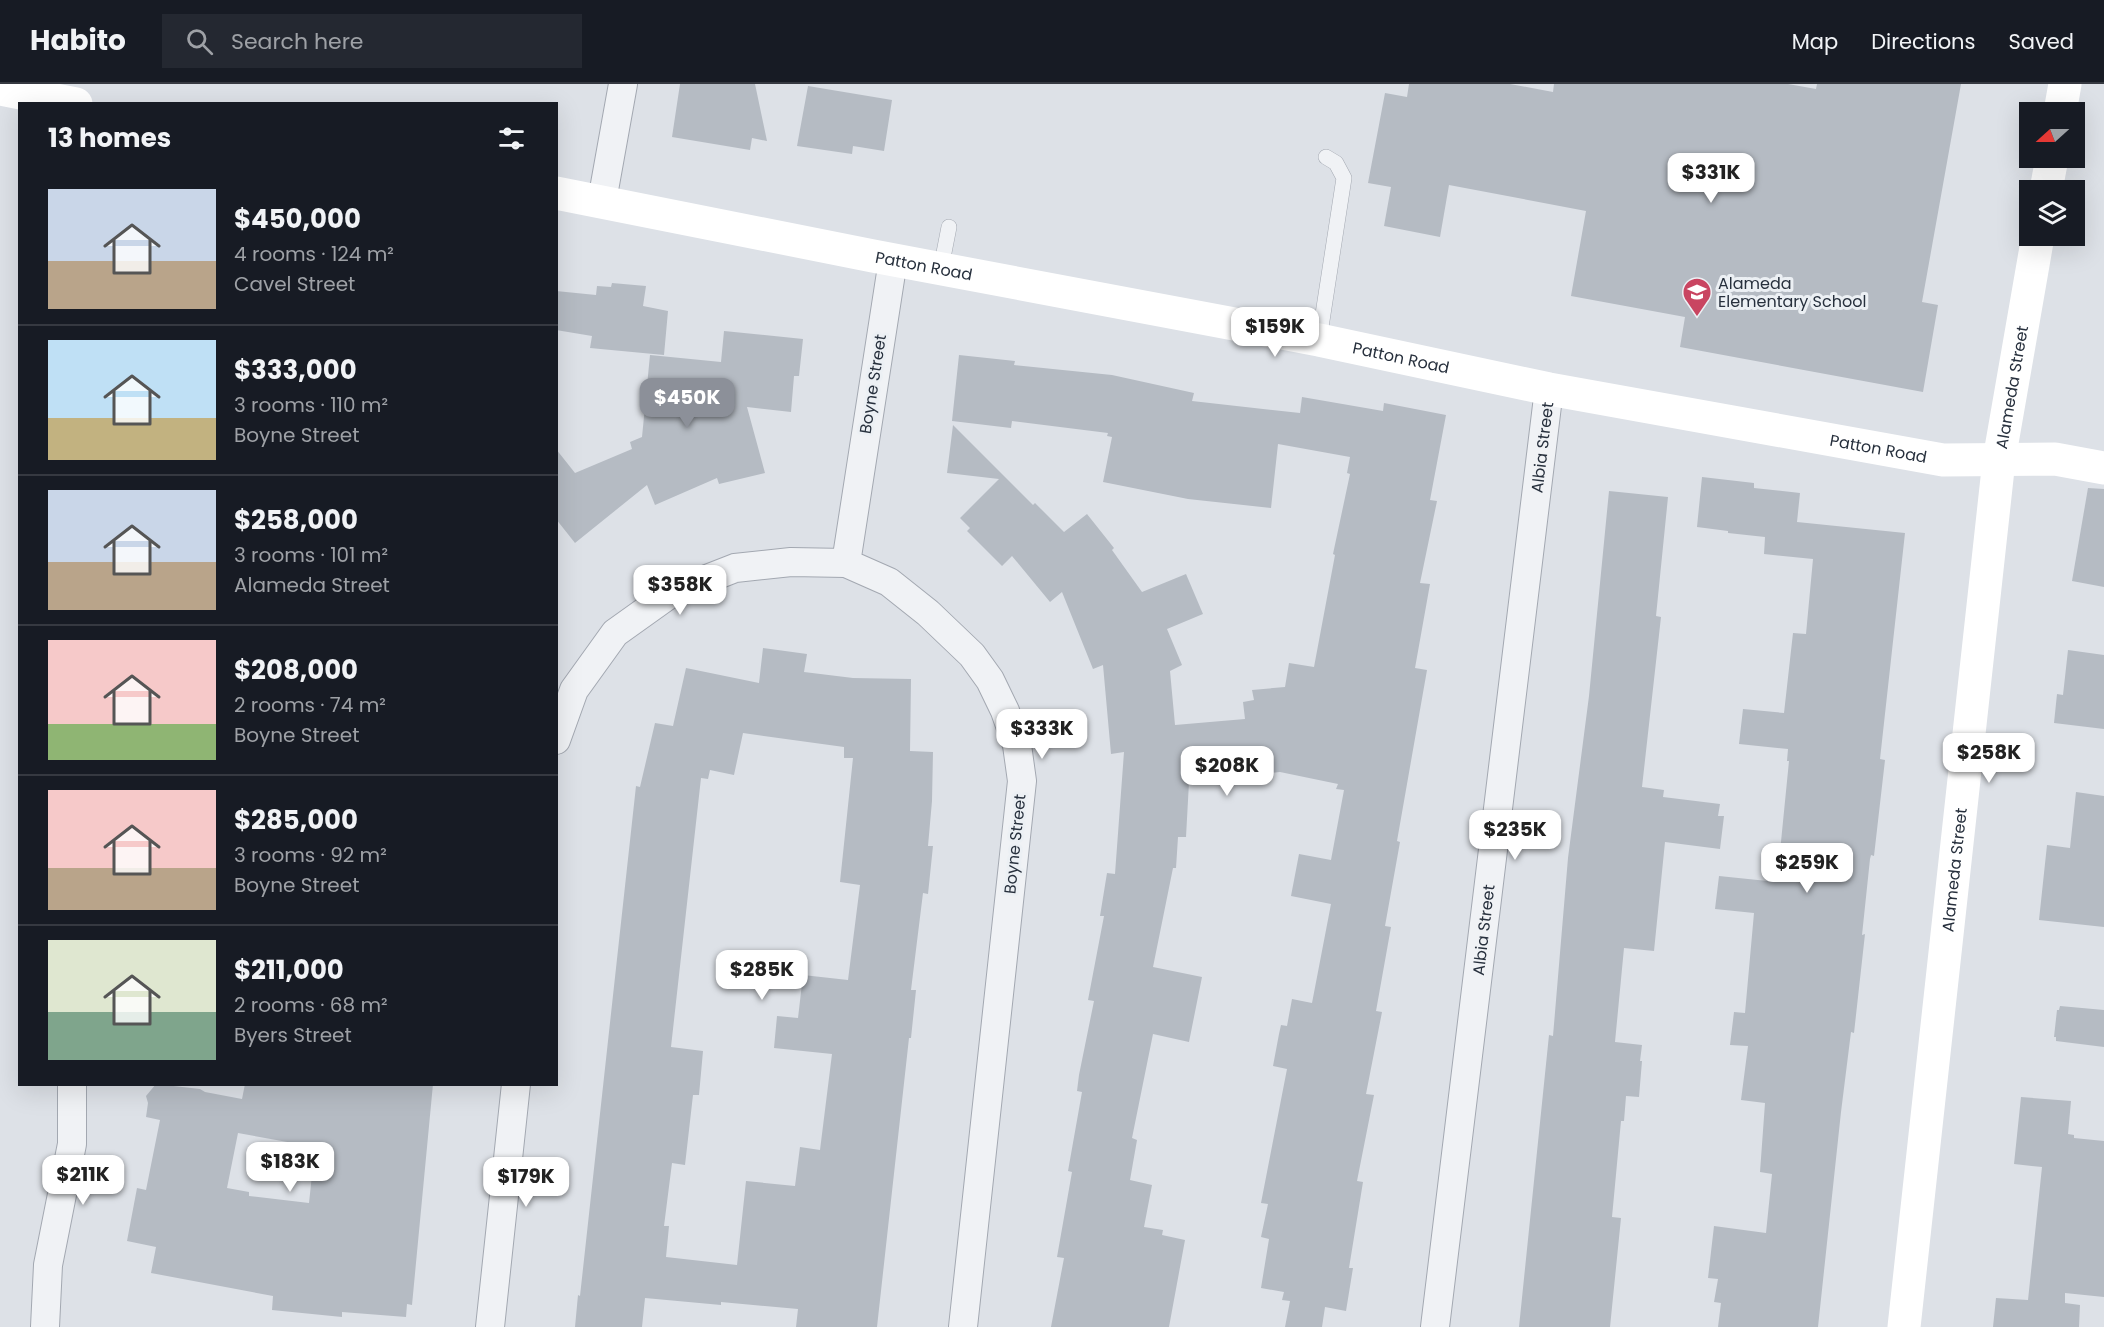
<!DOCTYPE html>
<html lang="en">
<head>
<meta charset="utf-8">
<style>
	:root { --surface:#171b24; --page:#242831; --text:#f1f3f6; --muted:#9ea1a6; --line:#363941; --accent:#8c9099 }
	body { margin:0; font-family:Poppins,sans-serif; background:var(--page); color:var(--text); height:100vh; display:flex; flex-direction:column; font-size:22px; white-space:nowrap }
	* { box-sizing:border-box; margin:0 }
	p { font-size:20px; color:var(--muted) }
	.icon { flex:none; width:33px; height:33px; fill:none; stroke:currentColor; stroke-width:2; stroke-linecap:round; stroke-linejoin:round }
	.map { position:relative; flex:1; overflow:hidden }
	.details { position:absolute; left:18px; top:18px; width:540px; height:984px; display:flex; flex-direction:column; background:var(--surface); border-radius:0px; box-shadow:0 6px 24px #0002 }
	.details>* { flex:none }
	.needle { width:39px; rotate:249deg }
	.fabs { position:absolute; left:2019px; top:18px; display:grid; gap:12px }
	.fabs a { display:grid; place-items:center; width:66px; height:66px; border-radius:0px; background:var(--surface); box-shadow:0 6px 24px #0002; font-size:30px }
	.price { position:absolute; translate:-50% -51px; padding:0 14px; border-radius:12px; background:#fff; color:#222; font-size:20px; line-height:39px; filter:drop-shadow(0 2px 3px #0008) }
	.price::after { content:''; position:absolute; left:50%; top:36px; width:18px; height:14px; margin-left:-9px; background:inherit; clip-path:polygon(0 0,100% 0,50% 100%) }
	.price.selected { background:var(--accent); color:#fff }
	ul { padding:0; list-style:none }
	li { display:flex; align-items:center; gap:18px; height:150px; padding:0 30px }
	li+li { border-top:2px solid var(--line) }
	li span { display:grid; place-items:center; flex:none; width:168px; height:120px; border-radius:0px; color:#555 }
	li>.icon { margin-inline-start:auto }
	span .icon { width:72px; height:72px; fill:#fffc; stroke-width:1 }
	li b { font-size:26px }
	h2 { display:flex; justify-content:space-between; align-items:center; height:72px; padding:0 30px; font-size:26px }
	header { display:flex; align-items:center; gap:36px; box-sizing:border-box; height:84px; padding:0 30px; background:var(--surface); border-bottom:2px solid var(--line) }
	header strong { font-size:28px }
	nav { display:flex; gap:33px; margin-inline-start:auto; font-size:21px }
	.search { width:420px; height:54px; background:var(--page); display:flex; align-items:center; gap:15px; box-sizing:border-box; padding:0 21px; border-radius:0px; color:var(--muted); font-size:22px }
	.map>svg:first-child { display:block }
	.building { fill:#b5bbc3; fill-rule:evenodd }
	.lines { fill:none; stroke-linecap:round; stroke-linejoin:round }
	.lane-casing { stroke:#a3a8b1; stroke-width:16 }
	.street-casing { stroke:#a3a8b1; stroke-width:30 }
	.lane { stroke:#f0f2f5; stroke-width:15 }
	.street { stroke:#f0f2f5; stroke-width:28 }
	.secondary { stroke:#fff; stroke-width:33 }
	.labels { text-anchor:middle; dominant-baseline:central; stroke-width:6; stroke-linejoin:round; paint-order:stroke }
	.street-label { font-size:16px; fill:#27303d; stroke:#ecf0f4 }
	.poi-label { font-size:16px; fill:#27303d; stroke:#ecf0f4; text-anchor:start }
</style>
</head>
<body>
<header>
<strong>Habito</strong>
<div class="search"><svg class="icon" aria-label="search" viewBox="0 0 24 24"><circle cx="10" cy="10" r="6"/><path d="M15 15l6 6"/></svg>Search here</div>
<nav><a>Map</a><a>Directions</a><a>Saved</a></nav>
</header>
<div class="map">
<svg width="2104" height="1243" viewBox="0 0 2104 1243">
	<rect width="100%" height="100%" fill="#dde1e7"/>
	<g class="building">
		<path d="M 680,0 L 755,0 L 767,57 L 752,54 L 750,66 L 672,53 Z"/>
		<path d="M 1409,0 L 1510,0 L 1553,8 L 1554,0 L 1788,0 L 1816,5 L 1817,0 L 1961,0 L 1922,218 L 1938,221 L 1923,308 L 1680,263 L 1685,233 L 1571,212 L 1586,127 L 1449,101 L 1440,153 L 1384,142 L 1391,103 L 1368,99 L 1385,9 L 1407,13 Z"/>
		<path d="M 808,2 L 892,16 L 884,67 L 853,62 L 852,70 L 797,62 Z"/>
		<path d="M 612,199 L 646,202 L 643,222 L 668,227 L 664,271 L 590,264 L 592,252 L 556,246 L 556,207 L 596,211 L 597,202 L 611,203 Z"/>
		<path d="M 724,247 L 803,255 L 799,292 L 794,292 L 791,328 L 747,323 L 765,389 L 719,400 L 717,394 L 655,421 L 647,401 L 575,459 L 556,435 L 556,365 L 575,389 L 632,365 L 630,358 L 642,353 L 650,271 L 721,278 Z"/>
		<path d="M 959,271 L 1015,277 L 1014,281 L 1112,291 L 1194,309 L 1192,317 L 1300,329 L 1302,313 L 1383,327 L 1384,319 L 1446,331 L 1430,416 L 1437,417 L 1420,499 L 1430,500 L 1415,584 L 1427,586 L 1397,757 L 1400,758 L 1385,842 L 1391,843 L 1376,927 L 1382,928 L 1366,1010 L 1374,1011 L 1357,1097 L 1363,1098 L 1349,1184 L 1353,1184 L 1346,1227 L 1325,1223 L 1322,1243 L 1285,1243 L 1290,1217 L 1282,1216 L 1284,1208 L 1261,1204 L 1269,1155 L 1261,1153 L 1268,1120 L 1261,1119 L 1287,985 L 1273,982 L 1279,950 L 1281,941 L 1287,942 L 1292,915 L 1312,919 L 1331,820 L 1291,812 L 1299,770 L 1331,776 L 1344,706 L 1336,705 L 1338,700 L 1280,688 L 1189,698 L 1186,753 L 1178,753 L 1176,784 L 1173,784 L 1153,883 L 1202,893 L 1189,958 L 1153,950 L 1132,1054 L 1137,1056 L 1130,1096 L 1152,1101 L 1144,1143 L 1163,1146 L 1162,1151 L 1185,1156 L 1169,1243 L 1051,1243 L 1064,1174 L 1057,1173 L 1072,1088 L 1068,1087 L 1082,1008 L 1077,1007 L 1079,991 L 1094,917 L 1088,916 L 1104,832 L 1100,832 L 1107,789 L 1115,790 L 1124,668 L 1111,670 L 1103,581 L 1093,585 L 1062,508 L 1050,518 L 1012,472 L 1002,482 L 967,447 L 970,444 L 960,434 L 999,395 L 947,389 L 953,341 L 1033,421 L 1035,419 L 1064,448 L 1087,430 L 1114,464 L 1112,466 L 1142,508 L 1186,490 L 1203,530 L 1167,545 L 1182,581 L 1170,587 L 1175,641 L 1245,635 L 1243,618 L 1254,616 L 1252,606 L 1285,603 L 1289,579 L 1314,583 L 1335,471 L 1333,470 L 1350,390 L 1347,389 L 1350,373 L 1278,360 L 1271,424 L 1188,415 L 1103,398 L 1112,353 L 1107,352 L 1108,349 L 1012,337 L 1011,344 L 952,337 Z"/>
		<path d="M 1702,393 L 1754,399 L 1754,404 L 1800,409 L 1797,438 L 1905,449 L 1880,675 L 1885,676 L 1874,772 L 1871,771 L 1870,775 L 1862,851 L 1865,850 L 1854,949 L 1851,948 L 1841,1028 L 1818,1243 L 1718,1243 L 1721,1219 L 1714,1218 L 1718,1195 L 1708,1194 L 1714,1142 L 1766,1149 L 1772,1090 L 1760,1088 L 1765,1019 L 1741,1016 L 1748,962 L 1730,961 L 1734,928 L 1745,929 L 1754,829 L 1715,825 L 1719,792 L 1777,798 L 1789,677 L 1787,677 L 1788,665 L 1739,660 L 1743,625 L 1784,629 L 1793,549 L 1806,550 L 1813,475 L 1764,470 L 1765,453 L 1728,449 L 1728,447 L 1697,443 Z"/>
		<path d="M 2088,404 L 2104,405 L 2104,503 L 2072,497 Z"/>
		<path d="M 1609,407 L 1668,413 L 1656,532 L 1661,533 L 1642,703 L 1664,706 L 1663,713 L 1720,720 L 1718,732 L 1724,732 L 1720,765 L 1665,758 L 1654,867 L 1624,864 L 1615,958 L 1642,961 L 1640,977 L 1642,977 L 1639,1013 L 1626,1012 L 1624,1037 L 1621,1037 L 1612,1133 L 1621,1134 L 1610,1243 L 1519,1243 L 1549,951 L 1553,952 L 1568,774 L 1589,612 Z"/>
		<path d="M 763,564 L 807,570 L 804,588 L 853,594 L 911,595 L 910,667 L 933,668 L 932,717 L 928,762 L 933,762 L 928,810 L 923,809 L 911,906 L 916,906 L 911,954 L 909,954 L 877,1243 L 796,1243 L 798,1225 L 721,1218 L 721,1221 L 645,1214 L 642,1243 L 575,1243 L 578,1211 L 580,1212 L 636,702 L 640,703 L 655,639 L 673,642 L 686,584 L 759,599 ZM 743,649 L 844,663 L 844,674 L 853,674 L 840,798 L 860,801 L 848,896 L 803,891 L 798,934 L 777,932 L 774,964 L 832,970 L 820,1066 L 800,1063 L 795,1102 L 746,1097 L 737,1181 L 666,1173 L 669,1142 L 664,1142 L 672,1079 L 685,1081 L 693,1011 L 699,1011 L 703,967 L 671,963 L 701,694 L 708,695 L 710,686 L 734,691 Z"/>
		<path d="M 2068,566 L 2104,571 L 2104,645 L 2054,639 L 2057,610 L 2063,611 Z"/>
		<path d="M 2076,708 L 2104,712 L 2104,843 L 2039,836 L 2047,761 L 2070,764 Z"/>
		<path d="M 2060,922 L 2104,926 L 2104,963 L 2056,957 L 2056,953 L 2054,953 L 2057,926 L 2059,926 Z"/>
		<path d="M 156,1000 L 200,1005 L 205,1008 L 242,1015 L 245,1000 L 433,1000 L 412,1221 L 407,1220 L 406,1233 L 342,1228 L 342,1233 L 272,1226 L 273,1212 L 151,1189 L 156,1163 L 127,1157 L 137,1104 L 146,1106 L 160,1036 L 146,1033 L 148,1019 L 146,1012 ZM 238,1049 L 315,1063 L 309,1119 L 249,1112 L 249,1108 L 227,1104 Z"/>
		<path d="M 2021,1013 L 2071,1017 L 2068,1050 L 2074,1051 L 2074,1054 L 2104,1057 L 2104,1213 L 2065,1209 L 2065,1219 L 2080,1221 L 2079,1243 L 1993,1243 L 1996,1214 L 2028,1216 L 2042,1083 L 2014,1080 Z"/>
	</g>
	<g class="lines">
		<g class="lane-casing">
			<g id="lane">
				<path d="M 941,184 L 949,143"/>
				<path d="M 1319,256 L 1344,94 L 1336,79 L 1326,73"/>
			</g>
		</g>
		<g class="street-casing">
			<g id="street">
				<path d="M 602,117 L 623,0"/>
				<path d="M 893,176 L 846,479 L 889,498 L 928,529 L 972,571 L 990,596 L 1005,627 L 1017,661 L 1022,697 L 963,1243"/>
				<path d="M 556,656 L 574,606 L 615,549 L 671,509 L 735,484 L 791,478 L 846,479"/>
				<path d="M 45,1243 L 48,1181 L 72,1060 L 72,1000"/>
				<path d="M 490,1243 L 516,1000"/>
				<path id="s1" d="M 1435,1243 L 1549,305"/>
			</g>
		</g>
		<use href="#lane" class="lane"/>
		<use href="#street" class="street"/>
		<g class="secondary">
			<path d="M 0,5 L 76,20"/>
			<path d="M 2060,28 L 2065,0"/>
			<path d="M 2046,106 L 2052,74"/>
			<path id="s2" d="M 556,109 L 873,172 L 1319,256 L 1549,305 L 1943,376 L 2055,375 L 2104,384"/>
			<path id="s3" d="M 1904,1243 L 1999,376 L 2038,152"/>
		</g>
	</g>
	<defs>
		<g id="school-pin" transform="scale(1.5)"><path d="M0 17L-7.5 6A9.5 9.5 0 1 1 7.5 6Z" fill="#c94561" stroke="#ecf0f4"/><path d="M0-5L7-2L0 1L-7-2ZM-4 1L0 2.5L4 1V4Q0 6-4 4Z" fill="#fff"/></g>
	</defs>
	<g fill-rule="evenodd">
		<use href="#school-pin" x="1697" y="208"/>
	</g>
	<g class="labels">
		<g class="street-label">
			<text stroke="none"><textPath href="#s2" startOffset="375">Patton Road</textPath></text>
			<text stroke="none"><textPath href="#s2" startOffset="861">Patton Road</textPath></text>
			<text transform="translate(873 300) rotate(-81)">Boyne Street</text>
			<text stroke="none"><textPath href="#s3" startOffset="946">Alameda Street</textPath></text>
			<text stroke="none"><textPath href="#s1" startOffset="886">Albia Street</textPath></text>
			<text stroke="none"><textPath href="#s2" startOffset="1347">Patton Road</textPath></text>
			<text transform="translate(1015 760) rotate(-84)">Boyne Street</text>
			<text stroke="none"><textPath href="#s3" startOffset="460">Alameda Street</textPath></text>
			<text stroke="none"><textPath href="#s1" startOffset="400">Albia Street</textPath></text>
		</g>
		<g class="poi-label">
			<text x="1718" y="199">Alameda<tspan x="1718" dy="18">Elementary School</tspan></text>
		</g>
	</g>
</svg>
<div class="fabs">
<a><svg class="needle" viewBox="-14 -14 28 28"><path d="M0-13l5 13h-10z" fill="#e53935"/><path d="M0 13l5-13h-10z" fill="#9ea1a6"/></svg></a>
<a><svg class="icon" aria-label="layers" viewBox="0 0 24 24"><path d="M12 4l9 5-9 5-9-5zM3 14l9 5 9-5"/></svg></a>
</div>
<b class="price" style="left:1711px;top:120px">$331K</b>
<b class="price" style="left:1275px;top:274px">$159K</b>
<b class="price selected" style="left:687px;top:345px">$450K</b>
<b class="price" style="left:680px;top:532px">$358K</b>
<b class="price" style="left:1042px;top:676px">$333K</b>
<b class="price" style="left:1989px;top:700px">$258K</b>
<b class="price" style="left:1227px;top:713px">$208K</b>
<b class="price" style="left:1515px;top:777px">$235K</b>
<b class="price" style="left:1807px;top:810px">$259K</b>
<b class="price" style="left:762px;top:917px">$285K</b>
<b class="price" style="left:290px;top:1109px">$183K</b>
<b class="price" style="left:83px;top:1122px">$211K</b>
<b class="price" style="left:526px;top:1124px">$179K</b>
<section class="details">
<h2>13 homes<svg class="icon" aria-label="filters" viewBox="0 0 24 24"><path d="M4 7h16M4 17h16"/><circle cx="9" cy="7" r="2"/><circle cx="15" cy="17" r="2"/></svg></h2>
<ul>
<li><span style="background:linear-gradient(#c9d6e8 60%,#b9a48a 0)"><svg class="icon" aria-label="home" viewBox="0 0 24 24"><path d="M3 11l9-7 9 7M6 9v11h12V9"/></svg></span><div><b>$450,000</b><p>4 rooms · 124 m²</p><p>Cavel Street</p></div></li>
<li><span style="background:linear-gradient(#bfe0f5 65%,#c2b280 0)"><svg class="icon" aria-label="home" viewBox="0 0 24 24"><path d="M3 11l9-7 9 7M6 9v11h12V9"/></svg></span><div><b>$333,000</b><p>3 rooms · 110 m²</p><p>Boyne Street</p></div></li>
<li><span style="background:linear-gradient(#c9d6e8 60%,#b9a48a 0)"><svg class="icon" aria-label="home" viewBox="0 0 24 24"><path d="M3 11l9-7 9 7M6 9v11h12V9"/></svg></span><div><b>$258,000</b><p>3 rooms · 101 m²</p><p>Alameda Street</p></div></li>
<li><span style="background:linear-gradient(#f6c9c9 70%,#8fb573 0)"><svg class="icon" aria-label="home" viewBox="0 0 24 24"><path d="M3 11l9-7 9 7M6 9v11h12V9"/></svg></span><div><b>$208,000</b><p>2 rooms · 74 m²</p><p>Boyne Street</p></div></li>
<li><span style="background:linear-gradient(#f6c9c9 65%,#b9a48a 0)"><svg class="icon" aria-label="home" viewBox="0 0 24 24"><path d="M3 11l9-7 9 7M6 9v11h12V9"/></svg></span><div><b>$285,000</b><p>3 rooms · 92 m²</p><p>Boyne Street</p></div></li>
<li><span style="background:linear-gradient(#dfe7d0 60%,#7fa58c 0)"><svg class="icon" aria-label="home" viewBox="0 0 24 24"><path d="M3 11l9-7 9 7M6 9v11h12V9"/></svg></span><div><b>$211,000</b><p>2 rooms · 68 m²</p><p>Byers Street</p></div></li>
</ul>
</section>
</div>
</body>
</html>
